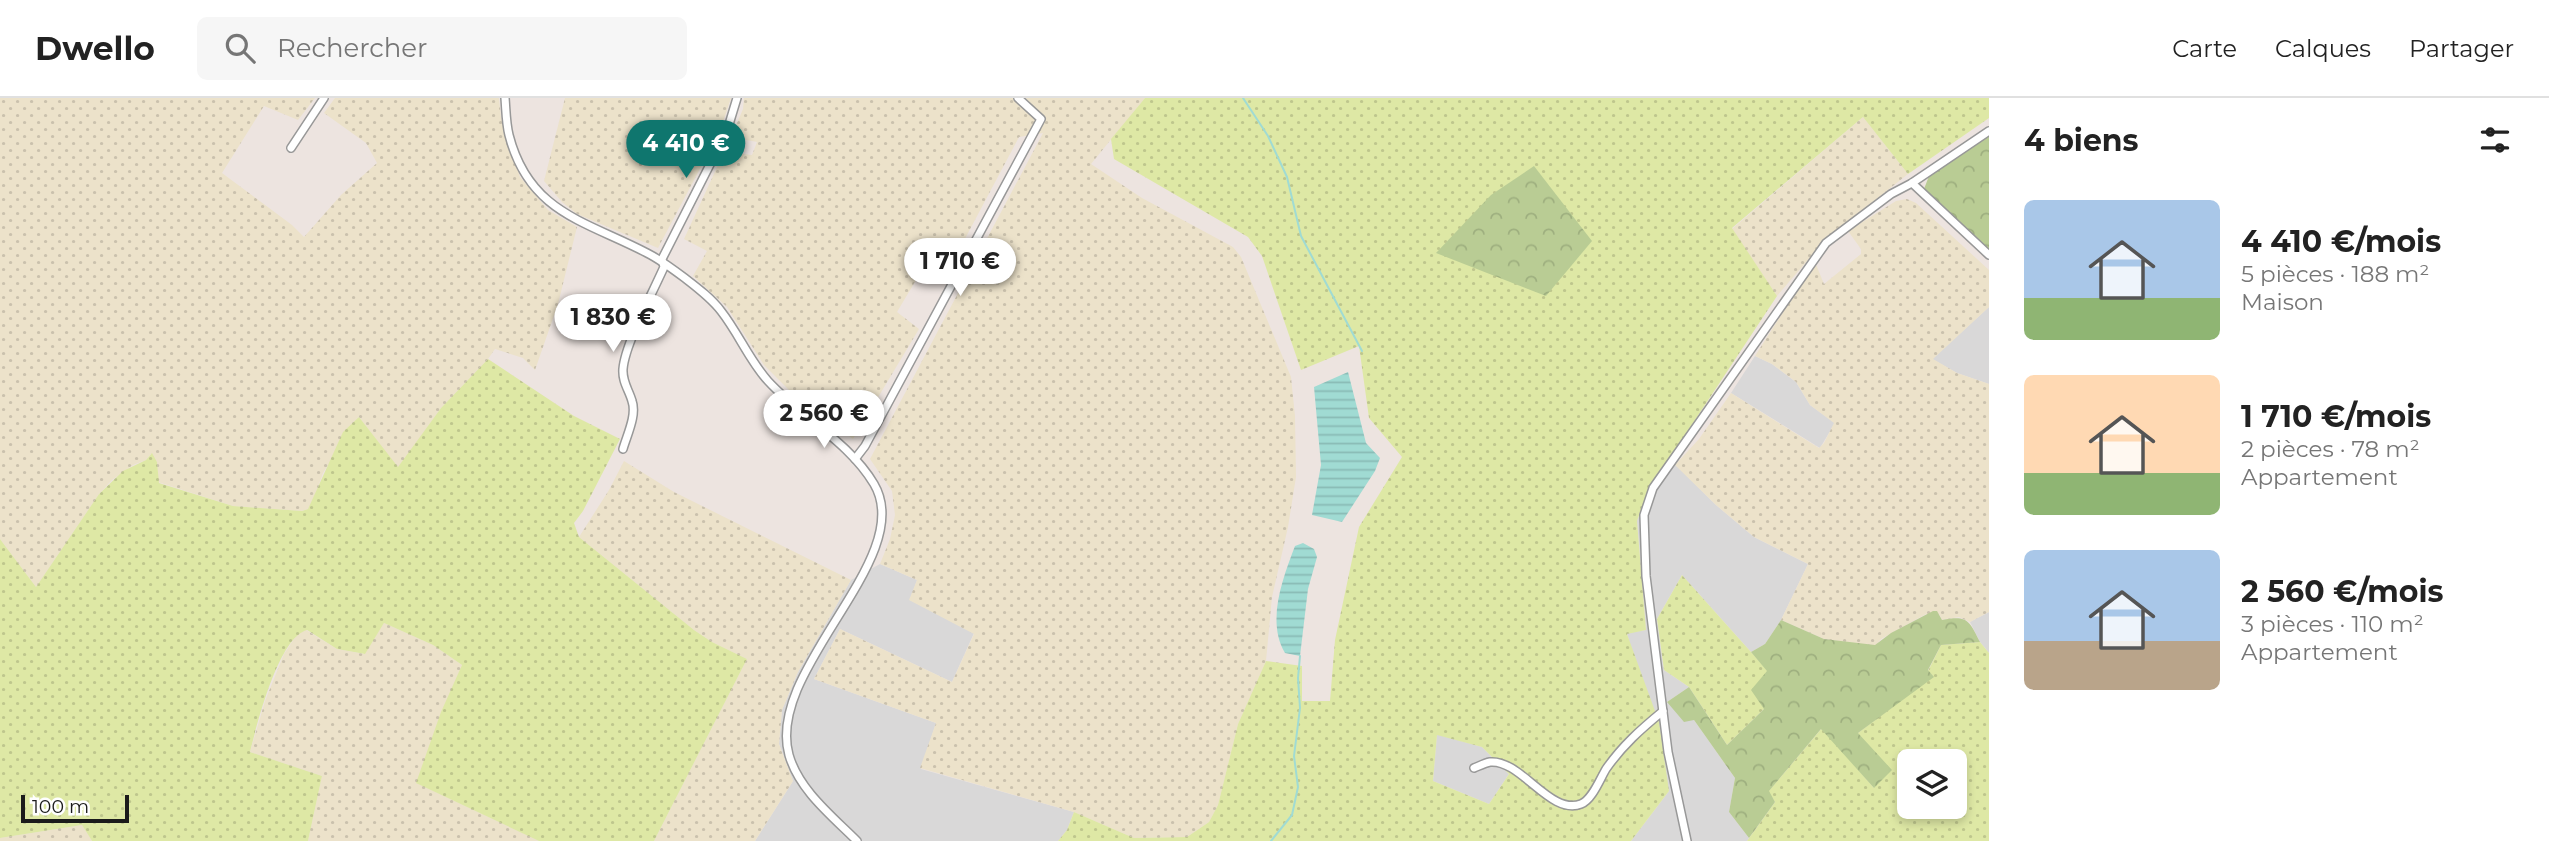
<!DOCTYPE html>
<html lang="fr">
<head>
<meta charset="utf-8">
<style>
	:root { --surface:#fff; --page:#f6f6f6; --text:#222; --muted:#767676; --line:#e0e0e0; --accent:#0f766e }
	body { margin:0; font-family:Montserrat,sans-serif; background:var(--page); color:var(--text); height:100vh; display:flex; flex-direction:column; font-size:26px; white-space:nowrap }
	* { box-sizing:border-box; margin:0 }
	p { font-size:23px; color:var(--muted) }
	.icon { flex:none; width:38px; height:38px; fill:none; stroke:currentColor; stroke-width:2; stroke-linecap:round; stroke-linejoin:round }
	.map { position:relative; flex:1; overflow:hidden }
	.details { display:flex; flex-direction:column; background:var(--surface); width:560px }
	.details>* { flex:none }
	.tools { position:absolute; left:1897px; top:651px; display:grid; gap:14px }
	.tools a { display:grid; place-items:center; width:70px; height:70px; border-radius:10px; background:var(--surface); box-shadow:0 4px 10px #0003; font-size:35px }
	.scale { position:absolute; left:21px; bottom:18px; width:108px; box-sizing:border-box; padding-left:7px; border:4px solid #1b1b1b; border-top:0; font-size:19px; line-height:24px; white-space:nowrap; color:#1b1b1b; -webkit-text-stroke:5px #fff; paint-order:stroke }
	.price { position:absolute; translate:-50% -60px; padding:0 16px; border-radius:24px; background:#fff; color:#222; font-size:23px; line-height:46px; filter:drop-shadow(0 2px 4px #0008) }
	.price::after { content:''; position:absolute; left:50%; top:42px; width:21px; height:16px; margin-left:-10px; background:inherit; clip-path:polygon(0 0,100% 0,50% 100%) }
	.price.selected { background:var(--accent); color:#fff }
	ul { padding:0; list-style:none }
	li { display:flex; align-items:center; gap:21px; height:175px; padding:0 35px }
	li span { display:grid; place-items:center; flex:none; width:196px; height:140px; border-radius:10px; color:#555 }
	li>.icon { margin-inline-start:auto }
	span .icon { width:84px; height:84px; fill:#fffc; stroke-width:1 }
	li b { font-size:30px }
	h2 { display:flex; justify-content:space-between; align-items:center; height:84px; padding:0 35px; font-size:30px }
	header { display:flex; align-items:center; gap:42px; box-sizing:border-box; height:98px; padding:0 35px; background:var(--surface); border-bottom:2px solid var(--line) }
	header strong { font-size:33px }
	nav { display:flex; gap:38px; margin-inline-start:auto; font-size:24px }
	.search { width:490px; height:63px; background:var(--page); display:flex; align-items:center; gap:18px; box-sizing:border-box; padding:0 24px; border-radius:10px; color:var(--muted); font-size:26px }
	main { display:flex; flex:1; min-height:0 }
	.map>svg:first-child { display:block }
	.residential { fill:#d9d8d8 }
	.farmland { fill:url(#farmland-dots) }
	.grass { fill:url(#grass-dots); fill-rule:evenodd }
	.forest { fill:url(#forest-crowns) }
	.water { fill:url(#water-rules) }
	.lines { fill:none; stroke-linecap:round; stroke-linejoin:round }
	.stream { stroke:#a0dbd3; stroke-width:2 }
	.minor-casing { stroke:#989898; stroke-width:10 }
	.minor { stroke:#fff; stroke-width:7 }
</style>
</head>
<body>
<header>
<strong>Dwello</strong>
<div class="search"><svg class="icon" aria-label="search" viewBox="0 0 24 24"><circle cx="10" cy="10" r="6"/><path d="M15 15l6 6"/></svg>Rechercher</div>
<nav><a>Carte</a><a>Calques</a><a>Partager</a></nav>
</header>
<main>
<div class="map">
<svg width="1989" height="743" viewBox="0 0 1989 743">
	<defs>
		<pattern id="farmland-dots" width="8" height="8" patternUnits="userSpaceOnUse" patternTransform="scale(1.75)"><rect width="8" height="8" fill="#ece2ca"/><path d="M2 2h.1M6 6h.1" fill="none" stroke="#cac1ad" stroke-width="1.8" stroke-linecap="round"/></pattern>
		<pattern id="grass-dots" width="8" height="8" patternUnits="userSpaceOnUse" patternTransform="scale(1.75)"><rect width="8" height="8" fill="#dee8a5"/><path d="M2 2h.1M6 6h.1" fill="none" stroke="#bec68d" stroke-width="1.8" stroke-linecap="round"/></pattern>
		<pattern id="forest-crowns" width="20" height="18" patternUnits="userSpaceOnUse" patternTransform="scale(1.75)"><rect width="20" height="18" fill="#b9cc94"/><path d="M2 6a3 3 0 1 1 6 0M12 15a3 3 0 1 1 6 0" fill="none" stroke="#9eaf7f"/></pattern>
		<pattern id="water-rules" width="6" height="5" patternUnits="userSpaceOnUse" patternTransform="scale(1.75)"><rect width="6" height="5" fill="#a0dbd3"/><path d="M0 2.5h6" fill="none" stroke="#89bbb5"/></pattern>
	</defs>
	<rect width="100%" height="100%" fill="#ede4e0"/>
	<g class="residential">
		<path d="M 1989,209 L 1989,286 L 1957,275 L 1932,261 Z"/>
		<path d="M 1755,258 L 1772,266 L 1796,284 L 1810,307 L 1835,325 L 1820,350 L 1731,295 Z"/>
		<path d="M 1670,361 L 1716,407 L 1754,439 L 1808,466 L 1781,522 L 1765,546 L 1751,554 L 1682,477 L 1657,521 L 1664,572 L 1689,589 L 1667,604 L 1694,622 L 1735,680 L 1729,714 L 1749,740 L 1747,743 L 1631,743 L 1669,693 L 1627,535 L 1646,532 L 1637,423 L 1645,401 Z"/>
		<path d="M 880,466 L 917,482 L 910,502 L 974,535 L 952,584 L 840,531 L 814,581 L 936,625 L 921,671 L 1074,714 L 1067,732 L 1058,743 L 755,743 L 793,683 L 779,646 L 782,612 L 798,574 L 851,482 Z"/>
		<path d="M 1989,514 L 1989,555 L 1980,544 L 1970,524 Z"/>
		<path d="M 1437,636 L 1482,649 L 1509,676 L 1489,706 L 1433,683 Z"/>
	</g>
	<g class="farmland">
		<path d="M 0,0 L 315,0 L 298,22 L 264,8 L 222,75 L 292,127 L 304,139 L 341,97 L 377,65 L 366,45 L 324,15 L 335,0 L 499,0 L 501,20 L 520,79 L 548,112 L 577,129 L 558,206 L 535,272 L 523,260 L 495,251 L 488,261 L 441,310 L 398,370 L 359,319 L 323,375 L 312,406 L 308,411 L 302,413 L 233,408 L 158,384 L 157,364 L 151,356 L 146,362 L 133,367 L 112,382 L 99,396 L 36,489 L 0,441 Z"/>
		<path d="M 565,0 L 731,0 L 720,33 L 658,150 L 577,116 L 562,104 L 544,83 Z"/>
		<path d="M 744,0 L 1145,0 L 1091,66 L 1142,100 L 1233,149 L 1241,159 L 1291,279 L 1295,318 L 1296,379 L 1288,429 L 1272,499 L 1266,563 L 1238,626 L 1218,707 L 1209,724 L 1187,739 L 1134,740 L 1074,714 L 920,670 L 936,625 L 814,581 L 840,531 L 952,584 L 974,536 L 909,502 L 917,482 L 880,466 L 890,441 L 895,417 L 892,393 L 870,361 L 1043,35 L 1019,39 L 950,169 L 931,157 L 897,214 L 919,231 L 853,341 L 789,292 L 764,267 L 727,209 L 693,178 L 707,153 L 684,141 L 724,54 L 752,57 L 757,44 L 731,39 L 743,11 Z"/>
		<path d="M 1863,19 L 1908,76 L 1826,141 L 1777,198 L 1732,131 Z"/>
		<path d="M 1907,101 L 1916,105 L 1989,172 L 1989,209 L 1933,261 L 1957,275 L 1989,286 L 1989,514 L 1970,524 L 1959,519 L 1942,522 L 1939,516 L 1926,516 L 1881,541 L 1876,547 L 1867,547 L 1824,541 L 1781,522 L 1808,466 L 1754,439 L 1716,407 L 1675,367 L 1699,341 L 1731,295 L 1819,350 L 1824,345 L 1834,325 L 1810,307 L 1796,284 L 1772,266 L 1755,258 L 1815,164 L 1824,186 L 1861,156 L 1861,151 L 1848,133 L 1896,103 Z"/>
		<path d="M 624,363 L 674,394 L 851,482 L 798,574 L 782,612 L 779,646 L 793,683 L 755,743 L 654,743 L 747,561 L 712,544 L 694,532 L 579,439 L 609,392 Z"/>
		<path d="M 384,525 L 433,547 L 462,567 L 417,685 L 539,743 L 308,743 L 322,678 L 250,654 L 265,603 L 284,556 L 298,535 L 306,532 L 337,551 L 364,556 Z"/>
		<path d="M 82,727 L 92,743 L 0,743 L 0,740 Z"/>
	</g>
	<g class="grass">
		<path d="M 1145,0 L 1989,0 L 1989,20 L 1908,76 L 1863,19 L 1732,130 L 1777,198 L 1658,378 L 1645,401 L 1637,423 L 1646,532 L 1627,536 L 1659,624 L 1669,693 L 1631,743 L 1058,743 L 1067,732 L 1074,714 L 1134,740 L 1187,739 L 1209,724 L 1218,707 L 1238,626 L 1266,563 L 1302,568 L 1302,603 L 1330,603 L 1335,542 L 1359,429 L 1402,359 L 1369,320 L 1359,248 L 1301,272 L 1262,158 L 1248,139 L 1114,61 L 1111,41 ZM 1437,637 L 1482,649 L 1509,676 L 1489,706 L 1433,683 Z"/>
		<path d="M 488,261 L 574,318 L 620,341 L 583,413 L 574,425 L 579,439 L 694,532 L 712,544 L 747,561 L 654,743 L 539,743 L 416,685 L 441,614 L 462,567 L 433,547 L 384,525 L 365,556 L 337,551 L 307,532 C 278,540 257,627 250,654 L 322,678 L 308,743 L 92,743 L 82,727 L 0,740 L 0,441 L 36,489 L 99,396 L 123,373 L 146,362 L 152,355 L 157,364 L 159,385 L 233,408 L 302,413 L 308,411 L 343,334 L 359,319 L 398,369 L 441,310 Z"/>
		<path d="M 1682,477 L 1768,573 L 1765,610 L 1727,647 L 1689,589 L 1664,572 L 1657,521 Z"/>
		<path d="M 1980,544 L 1989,555 L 1989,743 L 1747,743 L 1775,704 L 1768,694 L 1822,630 L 1874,690 L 1858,635 L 1933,578 L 1928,573 L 1941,547 ZM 1909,663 L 1955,663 L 1955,709 L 1909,709 Z"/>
	</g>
	<g class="forest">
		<path d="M 1989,36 L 1989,152 L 1924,91 L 1929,78 Z"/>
		<path d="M 1534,68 L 1592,143 L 1546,198 L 1436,155 L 1491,97 Z"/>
		<path d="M 1933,513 L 1937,513 L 1942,522 C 1967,517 1969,522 1980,544 L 1941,547 L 1928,572 L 1934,579 L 1858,635 L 1892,672 L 1874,690 L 1821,631 L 1769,693 L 1775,704 L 1749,740 L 1729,714 L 1735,680 L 1694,622 L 1684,624 L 1667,604 L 1689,589 L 1727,647 L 1764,611 L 1751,592 L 1767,573 L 1751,554 L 1765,546 L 1781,522 L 1824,541 L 1875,547 L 1891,535 Z"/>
	</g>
	<g class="water">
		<path d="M 1348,274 L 1366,345 L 1380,360 L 1375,373 L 1342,424 L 1312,417 L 1321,367 L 1314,289 Z"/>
		<path d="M 1303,445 L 1314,451 L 1317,459 L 1308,491 L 1300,558 L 1285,555 C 1266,523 1283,480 1295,448 Z"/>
	</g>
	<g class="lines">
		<g class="stream">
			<path d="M 1243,0 L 1268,38 L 1287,79 L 1301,138 L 1362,253"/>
			<path d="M 1271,743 L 1292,717 L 1298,689 L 1294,658 L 1300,610 L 1298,580 L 1300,558"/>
		</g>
		<g class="minor-casing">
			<g id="minor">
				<path d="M 505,0 C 506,12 506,25 509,37 C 529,115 586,123 647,155 C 661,162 674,172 686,181 C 699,191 712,201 721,213 C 739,236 749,262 768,283 C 801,319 849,344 874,386 C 918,460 765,571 789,657 C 799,692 832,718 857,743"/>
				<path d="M 291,50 L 324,0"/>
				<path d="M 1912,85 L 1989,157"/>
				<path d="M 623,351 C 627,337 637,317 632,303 C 629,292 622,284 623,271 C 625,246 653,194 664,169 L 662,161 L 727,33 L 737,0"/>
				<path d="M 855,361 L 865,348 L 1041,21 L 1018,0"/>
				<path d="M 1474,670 C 1479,668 1485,665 1490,664 C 1521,661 1550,718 1581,706 C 1592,702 1600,681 1606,671 C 1622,648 1641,631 1663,613"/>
				<path d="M 1687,743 L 1668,654 L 1646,478 L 1644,417 L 1653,390 L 1826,145 L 1891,96 L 1912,85 L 1989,33"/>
			</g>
		</g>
		<use href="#minor" class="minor"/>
	</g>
</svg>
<div class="tools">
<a><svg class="icon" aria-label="layers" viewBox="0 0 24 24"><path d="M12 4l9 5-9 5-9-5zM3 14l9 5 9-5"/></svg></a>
</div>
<div class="scale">100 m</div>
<b class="price selected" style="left:686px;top:82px">4 410 €</b>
<b class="price" style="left:960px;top:200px">1 710 €</b>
<b class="price" style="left:613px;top:256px">1 830 €</b>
<b class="price" style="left:824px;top:352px">2 560 €</b>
</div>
<section class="details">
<h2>4 biens<svg class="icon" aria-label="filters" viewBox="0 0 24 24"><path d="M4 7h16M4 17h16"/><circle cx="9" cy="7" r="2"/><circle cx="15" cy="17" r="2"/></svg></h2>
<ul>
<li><span style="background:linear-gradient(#a9c7e8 70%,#8fb573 0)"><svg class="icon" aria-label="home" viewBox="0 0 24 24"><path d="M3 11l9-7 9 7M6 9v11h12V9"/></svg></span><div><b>4 410 €/mois</b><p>5 pièces · 188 m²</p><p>Maison</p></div></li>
<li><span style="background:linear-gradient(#ffd9b3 70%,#8fb573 0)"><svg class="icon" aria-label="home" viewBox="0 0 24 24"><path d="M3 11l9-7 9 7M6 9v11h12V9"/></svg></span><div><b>1 710 €/mois</b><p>2 pièces · 78 m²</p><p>Appartement</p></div></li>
<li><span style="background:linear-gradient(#a9c7e8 65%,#b9a48a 0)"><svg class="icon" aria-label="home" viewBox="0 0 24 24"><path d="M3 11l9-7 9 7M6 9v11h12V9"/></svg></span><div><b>2 560 €/mois</b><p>3 pièces · 110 m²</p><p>Appartement</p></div></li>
</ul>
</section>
</main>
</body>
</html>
